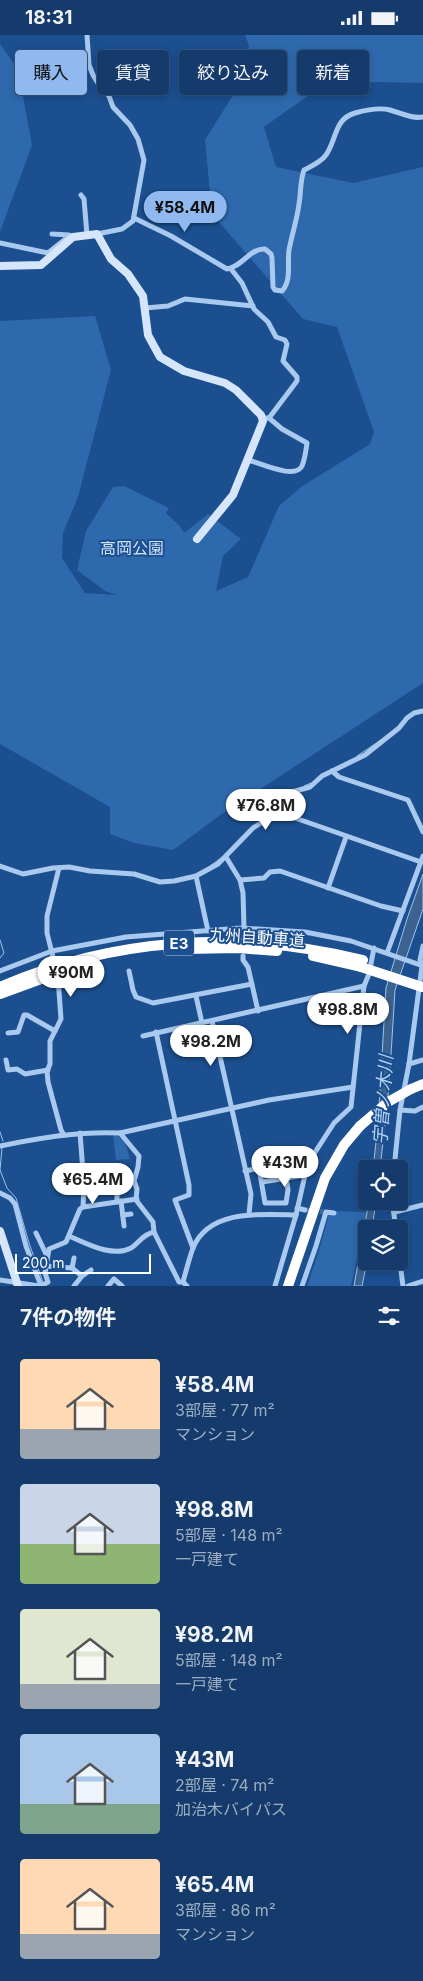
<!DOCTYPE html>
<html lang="ja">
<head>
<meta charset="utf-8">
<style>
	:root { --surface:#143b6b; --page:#1d4271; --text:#f1f3f6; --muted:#9dadc1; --line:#33557e; --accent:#90b9f0 }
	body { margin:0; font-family:Inter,"Noto Sans JP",sans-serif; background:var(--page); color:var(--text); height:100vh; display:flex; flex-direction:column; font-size:19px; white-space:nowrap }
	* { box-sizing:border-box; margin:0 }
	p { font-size:16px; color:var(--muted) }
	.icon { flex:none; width:28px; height:28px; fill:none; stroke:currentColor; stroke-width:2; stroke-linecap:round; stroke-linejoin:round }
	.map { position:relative; height:1251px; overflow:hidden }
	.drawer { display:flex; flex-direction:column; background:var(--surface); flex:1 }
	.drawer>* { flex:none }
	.guide { position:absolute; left:15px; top:15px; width:394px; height:45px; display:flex; gap:10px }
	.controls { position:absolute; left:358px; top:1125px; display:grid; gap:10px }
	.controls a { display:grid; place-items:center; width:50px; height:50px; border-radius:5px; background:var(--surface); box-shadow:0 2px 8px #0003,0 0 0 1px var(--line); font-size:25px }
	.scale { position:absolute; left:15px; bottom:12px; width:136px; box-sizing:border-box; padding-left:5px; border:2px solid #fff; border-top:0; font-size:14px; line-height:18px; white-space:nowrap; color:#fff; -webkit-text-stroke:4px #1b4f8f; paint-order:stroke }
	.price { position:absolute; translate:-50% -42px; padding:0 11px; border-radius:18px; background:#fff; color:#222; font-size:16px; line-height:32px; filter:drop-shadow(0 1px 2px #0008) }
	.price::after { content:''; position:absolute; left:50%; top:30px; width:15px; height:11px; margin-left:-8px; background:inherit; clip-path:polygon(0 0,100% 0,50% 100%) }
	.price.on { background:var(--accent); color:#111 }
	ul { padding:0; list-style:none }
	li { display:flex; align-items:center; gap:15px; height:125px; padding:0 20px }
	li span { display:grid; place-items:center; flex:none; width:140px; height:100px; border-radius:5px; color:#555 }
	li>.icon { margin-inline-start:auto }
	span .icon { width:60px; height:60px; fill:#fffc; stroke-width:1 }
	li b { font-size:21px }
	h2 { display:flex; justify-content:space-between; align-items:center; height:60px; padding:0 20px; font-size:21px }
	.tag { padding:0 18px; border-radius:5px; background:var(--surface); box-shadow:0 2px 8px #0003,0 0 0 1px var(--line); font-size:18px; line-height:45px }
	.tag.on { background:var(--accent); color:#111 }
	.status { display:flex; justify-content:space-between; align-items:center; height:35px; padding:0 25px; background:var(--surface); direction:ltr }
	.status svg { height:14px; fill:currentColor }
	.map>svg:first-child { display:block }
	.green { fill:#2e69ad }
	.water { fill:#3c6290; stroke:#9cc4f0 }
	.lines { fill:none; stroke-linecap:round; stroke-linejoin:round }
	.stream { stroke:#9cc4f0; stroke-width:1 }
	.street-tunnel { stroke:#3d69a0; stroke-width:5; stroke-dasharray:5 2.5; stroke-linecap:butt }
	.street { stroke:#a9c9ee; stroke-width:5 }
	.secondary { stroke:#d6e6fa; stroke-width:8 }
	.highway { stroke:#fff; stroke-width:10 }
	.highway-bridge { stroke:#fff; stroke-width:10 }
	.labels { text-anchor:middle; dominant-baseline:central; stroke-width:4; stroke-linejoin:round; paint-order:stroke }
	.shield { fill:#1b4f8f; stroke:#bbcadd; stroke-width:1 }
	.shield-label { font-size:15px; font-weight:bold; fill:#fff }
	.park-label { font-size:16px; fill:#cfe3fa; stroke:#1b4f8f }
	.street-label { font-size:16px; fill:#fff; stroke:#1b4f8f }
	.water-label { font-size:18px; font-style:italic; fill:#b5d3f5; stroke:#1b4f8f }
</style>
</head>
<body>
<div class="status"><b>18:31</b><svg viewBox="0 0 49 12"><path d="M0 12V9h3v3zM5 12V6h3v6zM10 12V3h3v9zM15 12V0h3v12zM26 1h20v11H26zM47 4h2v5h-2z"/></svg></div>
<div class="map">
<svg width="423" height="1251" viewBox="0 0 423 1251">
	<rect width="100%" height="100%" fill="#1b4f8f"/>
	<g class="green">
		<path d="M 245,0 L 423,0 L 423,48 L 376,47 L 319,53 L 264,92 L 276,132 L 353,148 L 423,132 L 423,648 L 219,781 L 173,815 L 134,808 L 110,799 L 110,772 L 0,709 L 0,286 L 95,281 L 111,335 L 78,462 L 63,498 L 62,523 L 85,558 L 117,560 L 105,556 L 77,535 L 86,496 L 113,452 L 124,451 L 169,473 L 166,478 L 180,491 L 184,498 L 208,479 L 241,504 L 223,521 L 216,556 L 248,542 L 279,471 L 301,452 L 370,409 L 374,397 L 337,292 L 303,284 L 212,179 L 205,105 L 235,57 L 247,28 L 249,11 Z"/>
		<path d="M 0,9 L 18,34 L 32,110 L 0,197 Z"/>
		<path d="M 113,1099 C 125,1102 127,1113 130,1124 L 116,1125 Z"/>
		<path d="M 330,1176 L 367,1177 L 351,1251 L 307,1251 L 318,1219 Z"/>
	</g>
	<g class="water">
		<path d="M 423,839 L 423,874 L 395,955 L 389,1052 L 380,1134 L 373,1134 L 378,1089 L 386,953 L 407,884 Z"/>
		<path d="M 369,1166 L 376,1166 L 372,1194 L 366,1194 L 367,1226 L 362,1251 L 354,1251 Z"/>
	</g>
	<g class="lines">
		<g class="stream">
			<path d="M 357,721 L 381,705"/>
			<path d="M 304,751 L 311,748"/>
			<path d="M 210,831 L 221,823"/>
			<path d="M 0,905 L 4,918 L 0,923"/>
			<path d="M 0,1097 L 3,1106"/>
			<path d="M 2,1113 L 0,1135 L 7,1153 L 16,1163 L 29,1208 L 43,1247"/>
		</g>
		<path class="street-tunnel" d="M 305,1175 L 326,1177"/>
		<g class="street">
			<path d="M 87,0 L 89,30 L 93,40 L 99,50 L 109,61 L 113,72 L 130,90 L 138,104 L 144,125 L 133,186 L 122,194 L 97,199"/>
			<path d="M 81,160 L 84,164 L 87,200"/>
			<path d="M 134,183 L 171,201 L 227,234 C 242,232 250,213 265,214 L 271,219 L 272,223 L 273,252 L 275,255 L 282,256 C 292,245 287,228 289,215 C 292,199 297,185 299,169 C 301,158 300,146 304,135 C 312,131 321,127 326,120 C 337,104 334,84 355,78 C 366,75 379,72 390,75 C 401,78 411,84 423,82"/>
			<path d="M 52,199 L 69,200"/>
			<path d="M 0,208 L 48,218 L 68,202 L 72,203"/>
			<path d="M 231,234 L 242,248 L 254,274 L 268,287 L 276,302 L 285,305 L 287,309 L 283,326 L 297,342 L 297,346 L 269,383 L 263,383"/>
			<path d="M 145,273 L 168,271 L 185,264 L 253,271"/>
			<path d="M 248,425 C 260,428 295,445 302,431 C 305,424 306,415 307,408 L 282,394 L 269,383"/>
			<path d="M 332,736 L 339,742 L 408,765 L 423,797"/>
			<path d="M 278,777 L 421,827"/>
			<path d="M 226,822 L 240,845 L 264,843 L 270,837 L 280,836 L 381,871 L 403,876"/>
			<path d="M 0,831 L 23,839 L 53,833 L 69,832 L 90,836 L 134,839 L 160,847 L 174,846 L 196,841 L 218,829 L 253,793 L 278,777 L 283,765 L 292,757 L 310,752 L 322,741 L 365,720 L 399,693 L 407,683 L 414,678 L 423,676"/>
			<path d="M 196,841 L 208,896"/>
			<path d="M 240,845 L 243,858 L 244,893"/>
			<path d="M 328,853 L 346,802"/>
			<path d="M 387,918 L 423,821"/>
			<path d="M 243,921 L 243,925 L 248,932 L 258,976"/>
			<path d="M 53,922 L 47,898 L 47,881 L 59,833"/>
			<path d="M 0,936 L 52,916 L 126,902 L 241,893 L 305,897 L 351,906 L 423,931"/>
			<path d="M 129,936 L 133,955 L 136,962 L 153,968 L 252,949"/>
			<path d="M 58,943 L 61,984 L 50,1006 L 50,1029 L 47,1036 L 48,1047 L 61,1095 L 64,1100"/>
			<path d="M 196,961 L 202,988"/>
			<path d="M 212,986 L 251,1159 L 249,1179"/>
			<path d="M 156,997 L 189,1150 L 189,1160 L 175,1165 L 193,1213"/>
			<path d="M 8,998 L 18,997 L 24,980 L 27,980 L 55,996"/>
			<path d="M 143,1001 L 364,951"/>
			<path d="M 6,1025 L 8,1035 L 17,1034 L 25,1039 L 48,1035"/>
			<path d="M 409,1029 L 423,1025"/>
			<path d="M 400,1075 L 415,1076 L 423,1072"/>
			<path d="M 120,1098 L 139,1121 L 138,1132 L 134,1146 L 137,1154 L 136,1165 L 153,1187 L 154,1197 L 179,1247 L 183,1247 L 187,1251"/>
			<path d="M 0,1111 C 40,1103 79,1096 120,1098 L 269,1065 L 353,1052"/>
			<path d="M 259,1133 L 265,1168 L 286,1168 L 288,1155 L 286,1142"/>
			<path d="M 394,1134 L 400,1075 L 409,1029 L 422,931 L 420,925 L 423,911"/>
			<path d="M 245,1136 L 312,1122"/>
			<path d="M 262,1147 L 305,1140"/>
			<path d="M 117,1152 L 117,1167"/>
			<path d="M 0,1158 L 10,1163 L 15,1169 L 26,1211 L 41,1251"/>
			<path d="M 121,1166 L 124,1191"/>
			<path d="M 392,1166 L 396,1194"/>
			<path d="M 83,1172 L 137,1164"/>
			<path d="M 297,1173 L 305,1175"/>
			<path d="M 395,1177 L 423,1170"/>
			<path d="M 123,1180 L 131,1179"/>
			<path d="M 36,1198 L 47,1221"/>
			<path d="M 69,1201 C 86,1208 112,1223 131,1213 C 139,1208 143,1199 154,1197"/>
			<path d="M 399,1220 L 403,1251"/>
			<path d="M 46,1231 L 72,1233 L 82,1241"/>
			<path d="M 72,1233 L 74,1223"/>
			<path d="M 0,1245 L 39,1251"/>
			<path d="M 183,1247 C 186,1236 189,1224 193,1213 C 209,1174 261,1179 296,1180"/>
			<path d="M 41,1251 L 48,1247 L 45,1238 L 49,1214 L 66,1207 L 80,1174 L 83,1172 L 84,1150 L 80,1098"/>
			<path d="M 74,1251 L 82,1241 L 91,1235"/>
			<path d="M 108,1251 L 114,1244 L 122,1251"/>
			<path d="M 275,1251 L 296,1180 L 305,1140 L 312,1122 L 334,1088 L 351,1072 L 364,951 L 369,939 L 374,913"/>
			<path d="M 302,1251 L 316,1211 L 326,1177 L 334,1178"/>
			<path d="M 408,1251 L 423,1246"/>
		</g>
		<g class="secondary">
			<path d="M 0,231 L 41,230 L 73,202 L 97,199 L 111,224 L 128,239 L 143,261 L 148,300 L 160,322 L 184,336 L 225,348 L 236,355 L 261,380 L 263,386 L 261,391 L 233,460 L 197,504"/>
			<path d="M 0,1196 L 18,1251"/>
		</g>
		<g class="highway">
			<path d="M 186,914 L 238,913 L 277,916"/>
			<path d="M 313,921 L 361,932"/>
			<path d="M 0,952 C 115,902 241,895 363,925"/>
			<path d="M 0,959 L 63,936 L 95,928"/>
			<path d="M 411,1054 L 423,1049"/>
			<path d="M 288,1251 L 325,1143 L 344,1110 L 360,1091"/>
		</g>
		<g class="highway-bridge">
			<path d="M 361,932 L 422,952"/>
			<path d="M 360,1091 L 388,1067 L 411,1054"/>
		</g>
	</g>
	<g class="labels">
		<rect class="shield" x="164" y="895.5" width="30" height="25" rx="4"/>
		<g class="shield-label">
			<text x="179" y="908">E3</text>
		</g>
		<g class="park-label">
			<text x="132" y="513">高岡公園</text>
		</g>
		<g class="street-label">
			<text transform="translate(257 902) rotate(4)">九州自動車道</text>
		</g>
		<g class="water-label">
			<text transform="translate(383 1065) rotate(-86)">宇曽ノ木川</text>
		</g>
	</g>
</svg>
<div class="controls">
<a><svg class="icon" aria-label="locate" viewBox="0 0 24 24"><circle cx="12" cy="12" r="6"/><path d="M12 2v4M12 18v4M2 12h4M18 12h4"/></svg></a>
<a><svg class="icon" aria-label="layers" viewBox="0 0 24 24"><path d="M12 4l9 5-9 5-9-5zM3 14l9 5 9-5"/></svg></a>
</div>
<div class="scale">200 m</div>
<b class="price on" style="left:185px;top:198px">¥58.4M</b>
<b class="price" style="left:266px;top:796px">¥76.8M</b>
<b class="price" style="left:71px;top:963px">¥90M</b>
<b class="price" style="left:348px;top:1000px">¥98.8M</b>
<b class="price" style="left:211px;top:1032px">¥98.2M</b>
<b class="price" style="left:285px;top:1153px">¥43M</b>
<b class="price" style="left:93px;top:1170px">¥65.4M</b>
<div class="guide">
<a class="tag on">購入</a>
<a class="tag">賃貸</a>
<a class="tag">絞り込み</a>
<a class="tag">新着</a>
</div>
</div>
<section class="drawer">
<h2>7件の物件<svg class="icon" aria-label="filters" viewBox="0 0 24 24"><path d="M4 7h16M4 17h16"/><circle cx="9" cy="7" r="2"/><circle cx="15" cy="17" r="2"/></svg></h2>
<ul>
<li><span style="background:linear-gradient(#ffd9b3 70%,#9aa5b1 0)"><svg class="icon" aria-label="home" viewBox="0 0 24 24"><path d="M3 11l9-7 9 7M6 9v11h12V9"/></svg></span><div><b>¥58.4M</b><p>3部屋 · 77 m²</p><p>マンション</p></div></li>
<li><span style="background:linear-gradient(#c9d6e8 60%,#8fb573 0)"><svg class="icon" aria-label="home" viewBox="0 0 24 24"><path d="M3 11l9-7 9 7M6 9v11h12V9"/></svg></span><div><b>¥98.8M</b><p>5部屋 · 148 m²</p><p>一戸建て</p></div></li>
<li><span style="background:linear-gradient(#dfe7d0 75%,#9aa5b1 0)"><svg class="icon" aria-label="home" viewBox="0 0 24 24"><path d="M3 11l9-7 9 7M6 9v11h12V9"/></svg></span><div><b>¥98.2M</b><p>5部屋 · 148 m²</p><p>一戸建て</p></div></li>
<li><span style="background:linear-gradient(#a9c7e8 70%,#7fa58c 0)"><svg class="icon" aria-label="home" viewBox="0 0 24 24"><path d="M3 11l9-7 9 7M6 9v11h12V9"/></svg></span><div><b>¥43M</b><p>2部屋 · 74 m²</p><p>加治木バイパス</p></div></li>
<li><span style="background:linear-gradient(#ffd9b3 75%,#9aa5b1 0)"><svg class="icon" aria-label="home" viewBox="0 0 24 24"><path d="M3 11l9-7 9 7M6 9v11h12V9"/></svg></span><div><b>¥65.4M</b><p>3部屋 · 86 m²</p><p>マンション</p></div></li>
</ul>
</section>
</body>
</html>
